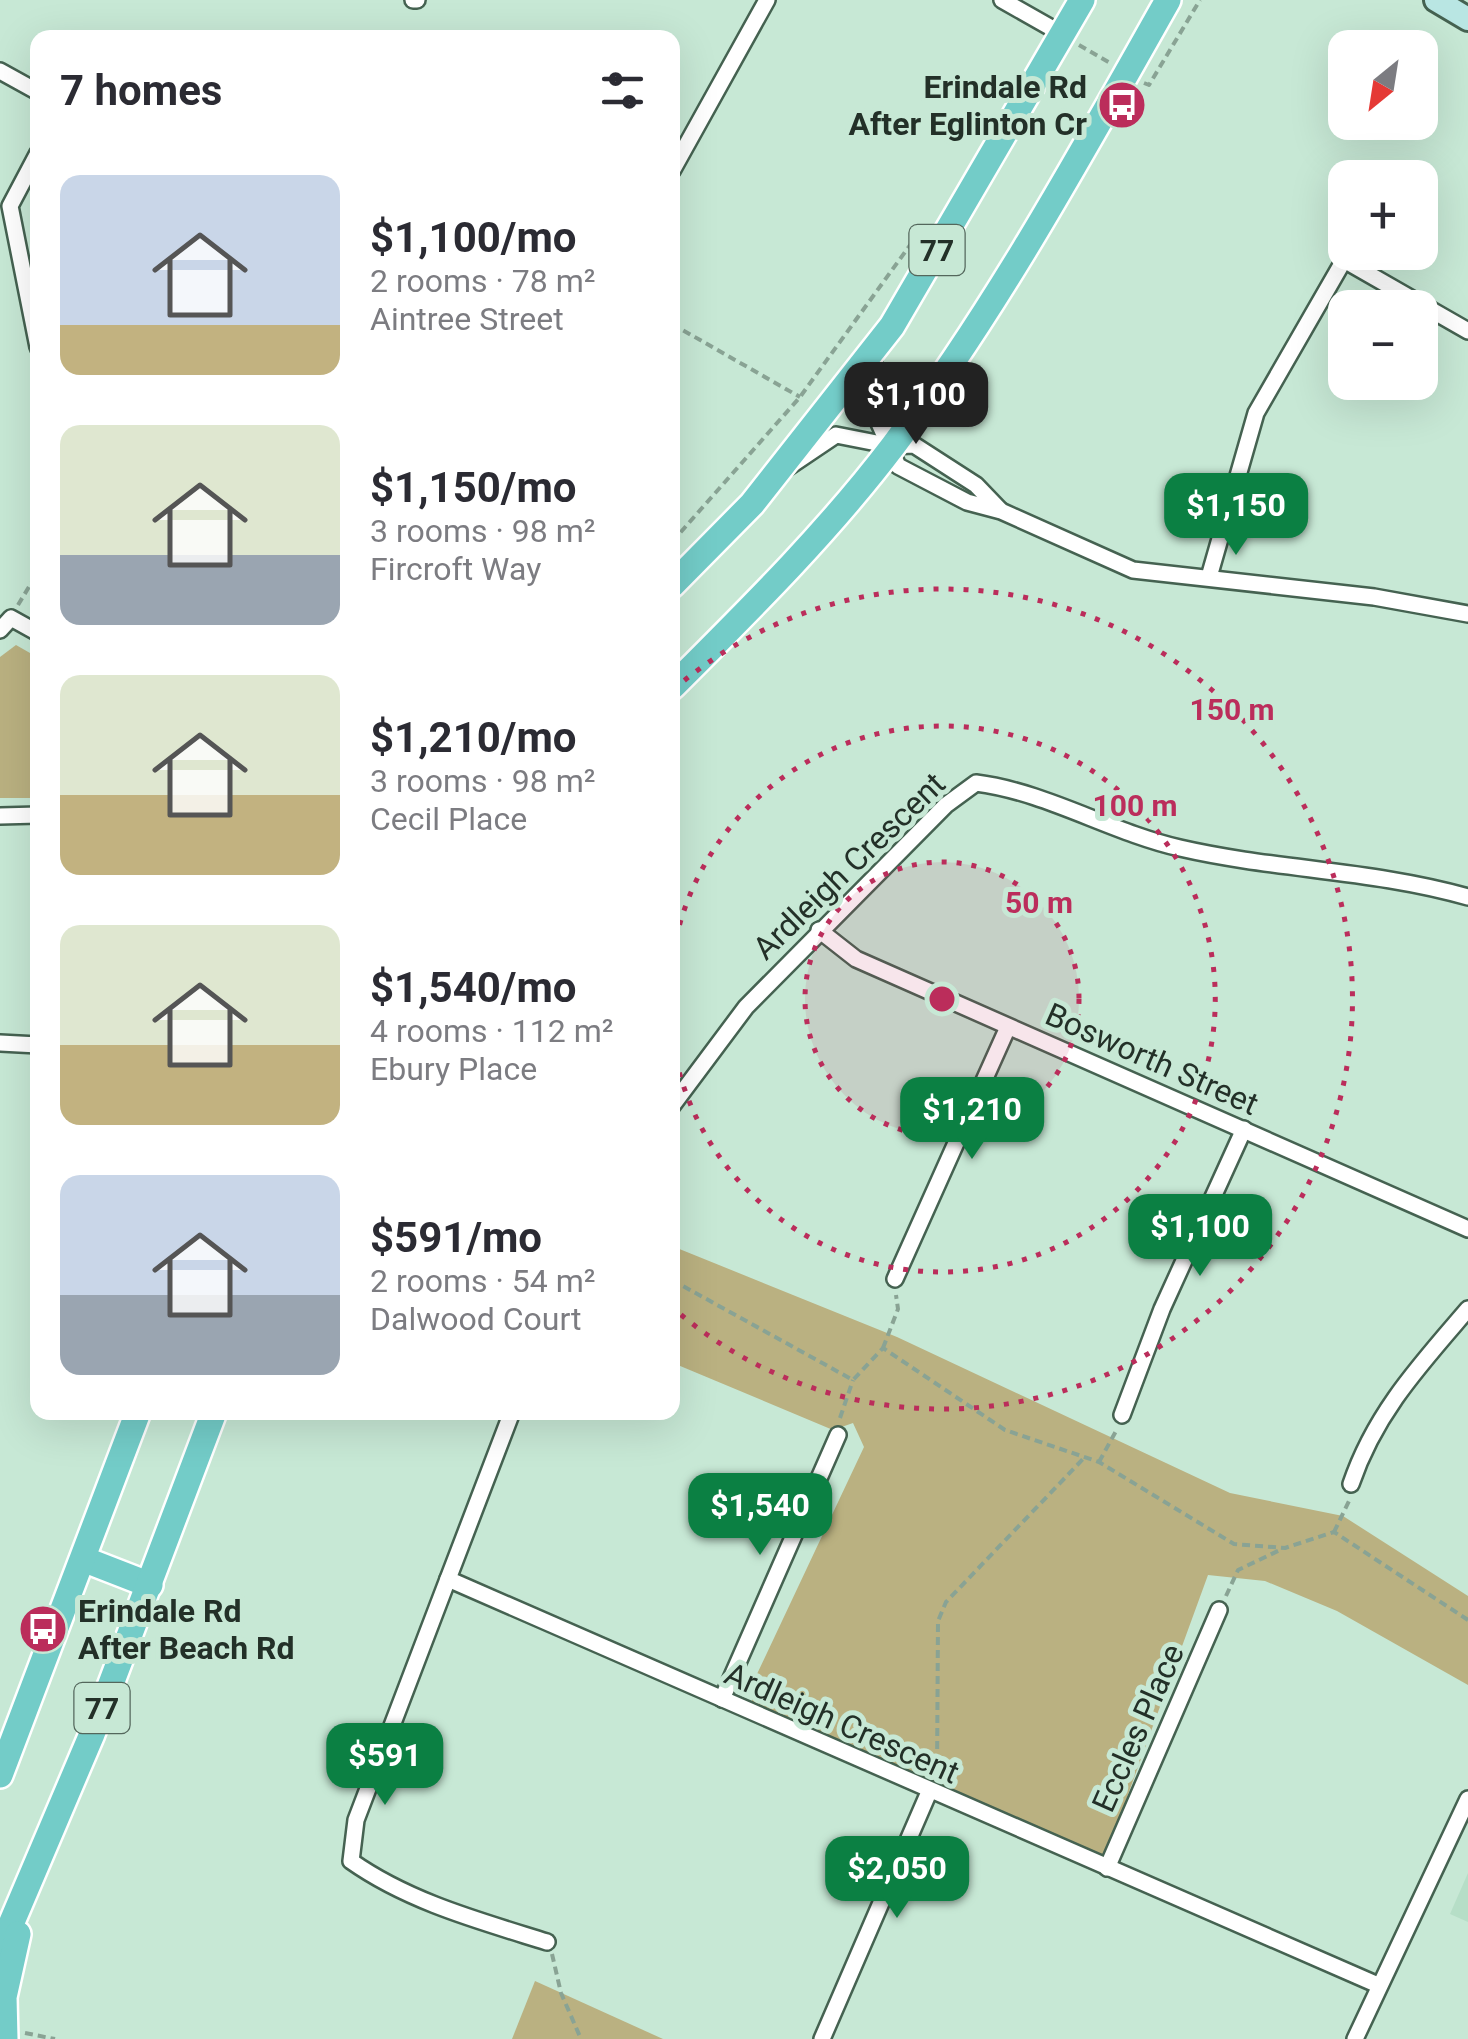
<!DOCTYPE html>
<html lang="en">
<head>
<meta charset="utf-8">
<style>
	:root { --surface:#fff; --page:#f2f2f3; --text:#2b2b33; --muted:#7c7c81; --accent:#0b8043 }
	body { margin:0; font-family:Roboto,sans-serif; background:var(--page); color:var(--text); height:100vh; display:flex; flex-direction:column; font-size:38px; white-space:nowrap }
	* { box-sizing:border-box; margin:0 }
	p { font-size:32px; color:var(--muted) }
	.icon { flex:none; width:55px; height:55px; fill:none; stroke:currentColor; stroke-width:2; stroke-linecap:round; stroke-linejoin:round }
	.map { position:relative; flex:1; overflow:hidden }
	.details { position:absolute; left:30px; top:30px; width:650px; height:1390px; display:flex; flex-direction:column; background:var(--surface); border-radius:20px; box-shadow:0 10px 40px #0002 }
	.details>* { flex:none }
	.needle { width:65px; rotate:210deg }
	.controls { position:absolute; left:1328px; top:30px; display:grid; gap:20px }
	.controls a { display:grid; place-items:center; width:110px; height:110px; border-radius:20px; background:var(--surface); box-shadow:0 10px 40px #0002; font-size:50px }
	.price { position:absolute; translate:-50% -85px; padding:0 22px; border-radius:20px; background:var(--accent); color:#fff; font-size:32px; line-height:65px; filter:drop-shadow(0 2px 5px #0008) }
	.price::after { content:''; position:absolute; left:50%; top:60px; width:30px; height:22px; margin-left:-15px; background:inherit; clip-path:polygon(0 0,100% 0,50% 100%) }
	.price.on { background:#222; color:#fff }
	ul { padding:0; list-style:none }
	li { display:flex; align-items:center; gap:30px; height:250px; padding:0 30px }
	li span { display:grid; place-items:center; flex:none; width:280px; height:200px; border-radius:20px; color:#555 }
	li>.icon { margin-inline-start:auto }
	span .icon { width:120px; height:120px; fill:#fffc; stroke-width:1 }
	li b { font-size:42px }
	h2 { display:flex; justify-content:space-between; align-items:center; height:120px; padding:0 30px; font-size:42px }
	.map>svg:first-child { display:block }
	.built { fill:#b6dec7 }
	.green { fill:#bab181 }
	.lines { fill:none; stroke-linecap:round; stroke-linejoin:round }
	.street-casing { stroke:#456251; stroke-width:20 }
	.secondary-casing { stroke:#456251; stroke-width:28 }
	.primary-casing { stroke:#fff; stroke-width:30 }
	.path { stroke:#89a394; stroke-width:4; stroke-dasharray:8 5; stroke-linecap:butt }
	.street { stroke:#fff; stroke-width:15 }
	.secondary { stroke:#b9e6e3; stroke-width:22 }
	.primary { stroke:#73ccc8; stroke-width:25 }
	.ring { fill:none; stroke:#bb2d5b; stroke-width:5; stroke-dasharray:5 10 }
	.labels { text-anchor:middle; dominant-baseline:central; stroke-width:10; stroke-linejoin:round; paint-order:stroke }
	.shield { fill:#c7e8d5; stroke:#54675c; stroke-width:2.5 }
	.shield-label { font-size:30px; font-weight:bold; fill:#233028 }
	.poi-label { font-size:32px; font-weight:bold; fill:#233028; stroke:#c7e8d5; text-anchor:end }
	.street-label { font-size:32px; fill:#233028; stroke:#c7e8d5 }
	.centre { fill:#bb2d5b; stroke:#c7e8d5; stroke-width:5 }
	.ring-label { font-size:30px; text-anchor:middle; font-weight:bold; fill:#bb2d5b; stroke:#c7e8d5; stroke-width:10; stroke-linejoin:round; paint-order:stroke }
</style>
</head>
<body>
<div class="map">
<svg width="1468" height="2039" viewBox="0 0 1468 2039">
	<rect width="100%" height="100%" fill="#c7e8d5"/>
	<path class="built" d="M 1468,1873 L 1468,1922 L 1450,1914 Z"/>
	<g class="green">
		<path d="M 16,645 L 37,657 L 37,798 L 0,798 L 0,657 Z"/>
		<path d="M 672,1246 L 897,1337 L 1230,1493 L 1343,1516 L 1468,1596 L 1468,1685 L 1337,1611 L 1265,1581 L 1208,1575 L 1103,1863 L 750,1711 L 757,1674 L 864,1447 L 853,1423 L 833,1430 L 673,1363 Z"/>
		<path d="M 535,1981 L 663,2039 L 512,2039 Z"/>
	</g>
	<g class="lines">
		<g class="street-casing">
			<g id="street">
				<path d="M 413,0 L 417,0"/>
				<path d="M 1002,0 L 1062,34"/>
				<path d="M 0,71 L 38,92"/>
				<path d="M 38,153 L 10,206 L 38,347"/>
				<path d="M 672,171 L 767,0"/>
				<path d="M 874,356 L 870,403 L 898,466 L 967,502 L 1001,511 L 1133,570 L 1374,597 L 1468,614"/>
				<path d="M 784,470 L 836,435 L 892,446 L 914,445 L 976,485 L 1000,510"/>
				<path d="M 1209,577 L 1256,413 L 1344,260 L 1468,331"/>
				<path d="M 0,630 L 11,618 L 38,633"/>
				<path d="M 0,816 L 38,815"/>
				<path d="M 819,930 L 856,959 L 1468,1229"/>
				<path d="M 0,1043 L 38,1045"/>
				<path d="M 672,1106 L 746,1007 L 946,805 L 976,783 C 1047,792 1110,832 1180,848 C 1275,870 1374,870 1468,897"/>
				<path d="M 895,1279 L 1008,1027"/>
				<path d="M 512,1412 L 448,1579 L 1378,1985"/>
				<path d="M 1122,1415 L 1162,1309 L 1244,1129"/>
				<path d="M 1351,1484 C 1375,1413 1420,1365 1468,1309"/>
				<path d="M 448,1579 L 356,1820 L 351,1861 C 409,1902 480,1921 547,1942"/>
				<path d="M 722,1699 L 838,1435"/>
				<path d="M 1107,1868 L 1219,1610"/>
				<path d="M 822,2039 L 929,1792"/>
				<path d="M 1355,2039 L 1468,1799"/>
			</g>
		</g>
		<g class="secondary-casing">
			<path id="secondary" d="M 1436,0 L 1468,19"/>
		</g>
		<g class="primary-casing">
			<g id="primary">
				<path d="M 672,585 L 752,504 L 892,326 L 1082,0"/>
				<path d="M 672,687 C 750,609 827,533 893,446 C 998,306 1082,152 1168,0"/>
				<path d="M 83,1559 L 150,1585"/>
				<path d="M 0,1775 L 138,1412"/>
				<path d="M 0,1950 L 92,1734 L 214,1412"/>
				<path d="M 5,2039 L 4,1997 L 18,1934"/>
			</g>
		</g>
		<g class="path">
			<path d="M 1079,45 L 1110,63"/>
			<path d="M 1144,83 L 1149,85 L 1200,0"/>
			<path d="M 672,324 L 800,397"/>
			<path d="M 672,542 L 800,397 L 921,230"/>
			<path d="M 18,605 L 38,572"/>
			<path d="M 672,1280 L 853,1380 L 883,1348 L 1005,1430 L 1099,1462 L 1234,1544 L 1285,1548 L 1334,1532 L 1468,1620"/>
			<path d="M 883,1348 L 898,1309 L 896,1295"/>
			<path d="M 840,1418 L 853,1380"/>
			<path d="M 1099,1462 L 1116,1431"/>
			<path d="M 1334,1532 L 1349,1501"/>
			<path d="M 1226,1596 L 1238,1570 L 1280,1550"/>
			<path d="M 937,1775 L 938,1621 L 946,1602 L 1083,1459"/>
			<path d="M 552,1954 L 561,1993 L 581,2039"/>
			<path d="M 25,2033 L 55,2039"/>
		</g>
		<use href="#street" class="street"/>
		<use href="#secondary" class="secondary"/>
		<use href="#primary" class="primary"/>
	</g>
	<circle cx="942" cy="999" r="137" fill="#bb2d5b" fill-opacity=".12"/>
	<g class="ring">
		<circle cx="942" cy="999" r="137"/>
		<path d="M673 954A273 273 0 1 1 673 1044"/>
		<path d="M673 690A410 410 0 1 1 673 1308"/>
	</g>
	<defs>
		<g id="bus-disc" transform="scale(2.5)"><circle r="9.5" fill="#bb2d5b" stroke="#c7e8d5"/><path d="M-5-6H5V4H4V6H2V4H-2V6H-4V4H-5ZM-3.5-4V0h7V-4ZM-3.5 1.2v1.5H-2V1.2ZM2 1.2v1.5H3.5V1.2Z" fill="#fff"/></g>
	</defs>
	<g fill-rule="evenodd">
		<use href="#bus-disc" x="1122" y="105"/>
		<use href="#bus-disc" x="43" y="1629"/>
	</g>
	<g class="labels">
		<g class="shield">
			<rect x="909.5" y="225" width="55" height="50" rx="8"/>
			<rect x="74.5" y="1683" width="55" height="50" rx="8"/>
		</g>
		<g class="shield-label">
			<text x="937" y="250">77</text>
			<text x="102" y="1708">77</text>
		</g>
		<g class="poi-label">
			<text x="1087" y="87">Erindale Rd<tspan x="1087" dy="37">After Eglinton Cr</tspan></text>
			<text x="78" y="1611" text-anchor="start">Erindale Rd<tspan x="78" dy="37">After Beach Rd</tspan></text>
		</g>
		<g class="street-label">
			<text transform="translate(849 866) rotate(-44)">Ardleigh Crescent</text>
			<text transform="translate(1152 1059) rotate(24)">Bosworth Street</text>
			<text transform="translate(842 1723) rotate(24)">Ardleigh Crescent</text>
			<text transform="translate(1138 1728) rotate(-66)">Eccles Place</text>
		</g>
	</g>
	<circle cx="942" cy="999" r="15" class="centre"/>
	<g class="ring-label">
		<text x="1232" y="720">150 m</text>
		<text x="1135" y="816">100 m</text>
		<text x="1039" y="913">50 m</text>
	</g>
</svg>
<div class="controls">
<a><svg class="needle" viewBox="-14 -14 28 28"><path d="M0-13l5 13h-10z" fill="#e53935"/><path d="M0 13l5-13h-10z" fill="#7c7c81"/></svg></a>
<a>+</a>
<a>−</a>
</div>
<b class="price on" style="left:916px;top:447px">$1,100</b>
<b class="price" style="left:1236px;top:558px">$1,150</b>
<b class="price" style="left:972px;top:1162px">$1,210</b>
<b class="price" style="left:1200px;top:1279px">$1,100</b>
<b class="price" style="left:760px;top:1558px">$1,540</b>
<b class="price" style="left:385px;top:1808px">$591</b>
<b class="price" style="left:897px;top:1921px">$2,050</b>
<section class="details">
<h2>7 homes<svg class="icon" aria-label="filters" viewBox="0 0 24 24"><path d="M4 7h16M4 17h16"/><circle cx="9" cy="7" r="2"/><circle cx="15" cy="17" r="2"/></svg></h2>
<ul>
<li><span style="background:linear-gradient(#c9d6e8 75%,#c2b280 0)"><svg class="icon" aria-label="home" viewBox="0 0 24 24"><path d="M3 11l9-7 9 7M6 9v11h12V9"/></svg></span><div><b>$1,100/mo</b><p>2 rooms · 78 m²</p><p>Aintree Street</p></div></li>
<li><span style="background:linear-gradient(#dfe7d0 65%,#9aa5b1 0)"><svg class="icon" aria-label="home" viewBox="0 0 24 24"><path d="M3 11l9-7 9 7M6 9v11h12V9"/></svg></span><div><b>$1,150/mo</b><p>3 rooms · 98 m²</p><p>Fircroft Way</p></div></li>
<li><span style="background:linear-gradient(#dfe7d0 60%,#c2b280 0)"><svg class="icon" aria-label="home" viewBox="0 0 24 24"><path d="M3 11l9-7 9 7M6 9v11h12V9"/></svg></span><div><b>$1,210/mo</b><p>3 rooms · 98 m²</p><p>Cecil Place</p></div></li>
<li><span style="background:linear-gradient(#dfe7d0 60%,#c2b280 0)"><svg class="icon" aria-label="home" viewBox="0 0 24 24"><path d="M3 11l9-7 9 7M6 9v11h12V9"/></svg></span><div><b>$1,540/mo</b><p>4 rooms · 112 m²</p><p>Ebury Place</p></div></li>
<li><span style="background:linear-gradient(#c9d6e8 60%,#9aa5b1 0)"><svg class="icon" aria-label="home" viewBox="0 0 24 24"><path d="M3 11l9-7 9 7M6 9v11h12V9"/></svg></span><div><b>$591/mo</b><p>2 rooms · 54 m²</p><p>Dalwood Court</p></div></li>
</ul>
</section>
</div>
</body>
</html>
